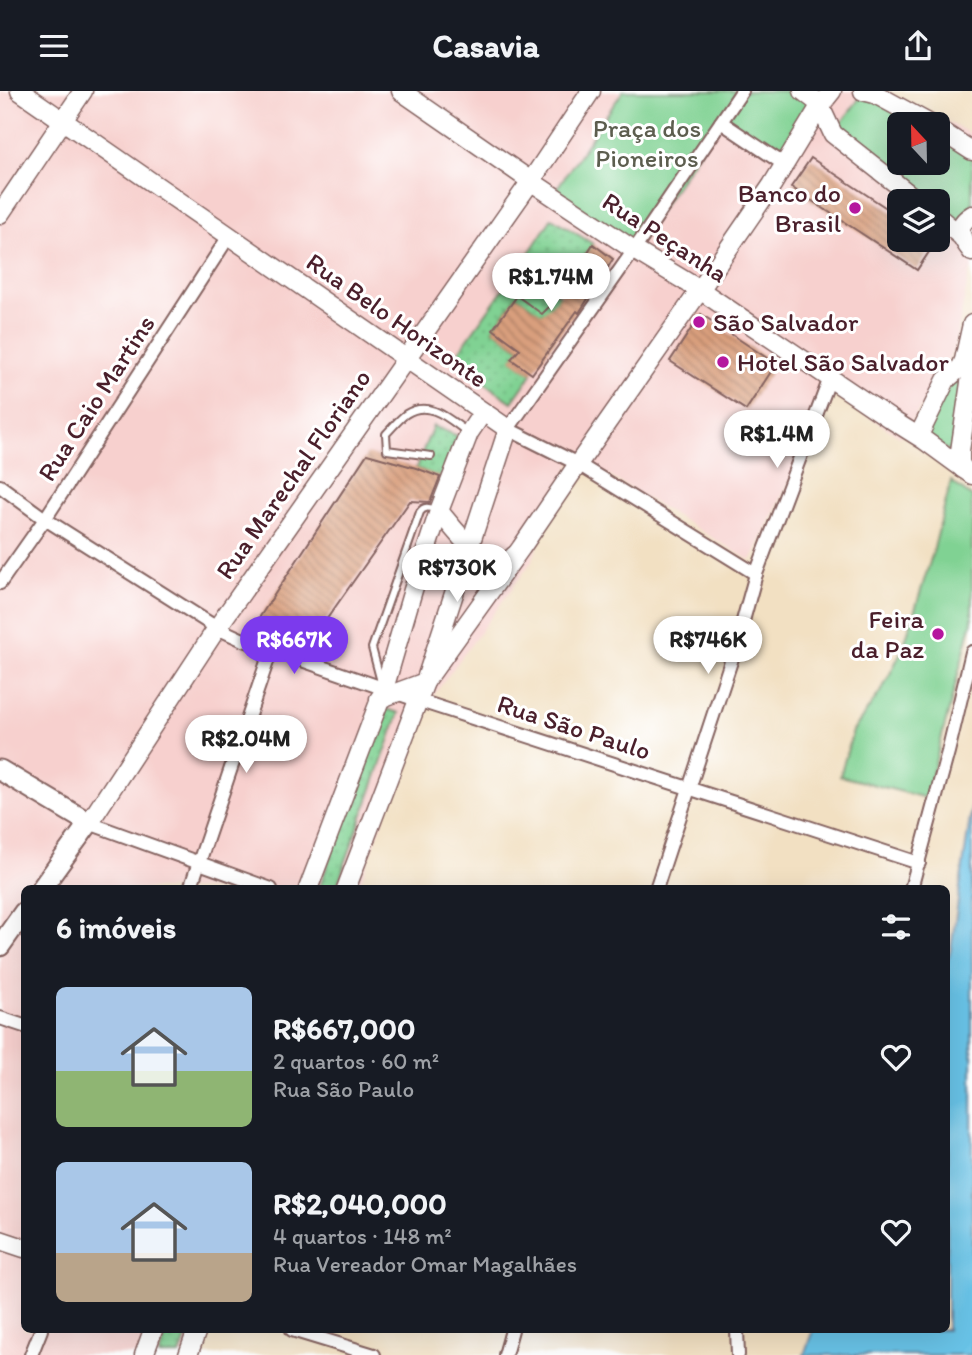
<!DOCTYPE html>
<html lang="pt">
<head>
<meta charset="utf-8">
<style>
	:root { --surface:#171b24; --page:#20242c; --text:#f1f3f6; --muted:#9ea1a6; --accent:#7c3aed }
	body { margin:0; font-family:Itim,sans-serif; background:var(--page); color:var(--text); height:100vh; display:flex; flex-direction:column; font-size:26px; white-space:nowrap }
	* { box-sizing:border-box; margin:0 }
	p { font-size:23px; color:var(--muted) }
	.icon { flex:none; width:38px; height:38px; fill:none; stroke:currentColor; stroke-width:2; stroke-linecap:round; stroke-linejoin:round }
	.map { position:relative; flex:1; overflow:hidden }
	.drawer { position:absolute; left:21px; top:794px; width:929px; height:448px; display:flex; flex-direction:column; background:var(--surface); border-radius:10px; box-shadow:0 7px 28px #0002 }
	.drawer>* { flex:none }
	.needle { width:46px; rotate:338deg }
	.controls { position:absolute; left:887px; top:21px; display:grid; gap:14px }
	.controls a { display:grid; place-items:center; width:63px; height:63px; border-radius:10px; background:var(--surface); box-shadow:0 7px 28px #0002; font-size:35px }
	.price { position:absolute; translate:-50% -60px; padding:0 16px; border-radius:24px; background:#fff; color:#222; font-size:23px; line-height:46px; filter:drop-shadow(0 2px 4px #0008) }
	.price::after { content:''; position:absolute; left:50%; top:42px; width:21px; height:16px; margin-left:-10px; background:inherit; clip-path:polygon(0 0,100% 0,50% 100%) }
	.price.active { background:var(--accent); color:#fff }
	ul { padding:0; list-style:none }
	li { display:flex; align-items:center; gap:21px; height:175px; padding:0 35px }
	li span { display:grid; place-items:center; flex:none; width:196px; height:140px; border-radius:10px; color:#555 }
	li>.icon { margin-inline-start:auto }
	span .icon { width:84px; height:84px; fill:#fffc; stroke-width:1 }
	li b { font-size:30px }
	h2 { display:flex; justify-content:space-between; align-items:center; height:84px; padding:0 35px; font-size:30px }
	header { display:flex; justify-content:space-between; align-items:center; height:91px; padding:0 35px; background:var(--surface); font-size:32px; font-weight:800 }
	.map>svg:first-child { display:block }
	.built { fill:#f7d0ce; fill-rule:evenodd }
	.grass { fill:url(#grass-dots); stroke:#65785f; stroke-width:2 }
	.park { fill:#80d293; stroke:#65785f; stroke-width:2 }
	.water { fill:#68c2e6; stroke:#597088; stroke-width:2 }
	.building { fill:url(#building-back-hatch) }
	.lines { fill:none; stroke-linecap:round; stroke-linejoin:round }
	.lane-casing { stroke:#856360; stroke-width:10 }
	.street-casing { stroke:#856360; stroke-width:16 }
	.secondary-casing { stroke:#856360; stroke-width:21 }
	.primary-casing { stroke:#856360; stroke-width:23 }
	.lane { stroke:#fff; stroke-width:6 }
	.street { stroke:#fff; stroke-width:12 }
	.secondary { stroke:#fff; stroke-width:18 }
	.primary { stroke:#fff; stroke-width:19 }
	.poi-dot { fill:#b5179e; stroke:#fff; stroke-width:2.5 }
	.labels { text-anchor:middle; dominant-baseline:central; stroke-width:6; stroke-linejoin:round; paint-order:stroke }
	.park-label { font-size:26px; fill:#5d5e4f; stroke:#fff }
	.poi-label { font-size:26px; fill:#4a1f2b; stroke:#fff; text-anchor:end }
	.street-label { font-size:26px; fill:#4a1f2b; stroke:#fff }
</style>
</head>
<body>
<header><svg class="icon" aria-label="menu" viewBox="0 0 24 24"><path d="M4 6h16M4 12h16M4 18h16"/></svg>Casavia<svg class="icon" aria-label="share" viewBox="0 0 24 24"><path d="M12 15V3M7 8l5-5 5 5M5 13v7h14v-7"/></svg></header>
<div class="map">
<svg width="972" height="1264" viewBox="0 0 972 1264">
	<defs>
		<pattern id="grass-dots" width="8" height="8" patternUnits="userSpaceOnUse" patternTransform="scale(1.75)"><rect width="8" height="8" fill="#80d293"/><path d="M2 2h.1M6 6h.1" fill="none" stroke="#70b47f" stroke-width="1.8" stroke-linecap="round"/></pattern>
		<pattern id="building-back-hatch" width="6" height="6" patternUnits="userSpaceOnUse" patternTransform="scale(1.75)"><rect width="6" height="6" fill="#d99f7d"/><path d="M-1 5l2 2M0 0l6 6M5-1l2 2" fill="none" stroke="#b28167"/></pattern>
	</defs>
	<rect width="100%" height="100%" fill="#fff"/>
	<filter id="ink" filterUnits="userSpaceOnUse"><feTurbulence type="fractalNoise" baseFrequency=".0143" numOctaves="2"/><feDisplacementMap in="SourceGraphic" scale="14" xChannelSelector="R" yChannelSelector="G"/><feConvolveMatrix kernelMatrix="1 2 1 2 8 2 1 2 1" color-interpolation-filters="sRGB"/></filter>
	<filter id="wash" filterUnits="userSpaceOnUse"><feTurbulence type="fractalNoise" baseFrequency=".00686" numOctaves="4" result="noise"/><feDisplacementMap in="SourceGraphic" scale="28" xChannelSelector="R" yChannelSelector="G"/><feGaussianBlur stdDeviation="1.57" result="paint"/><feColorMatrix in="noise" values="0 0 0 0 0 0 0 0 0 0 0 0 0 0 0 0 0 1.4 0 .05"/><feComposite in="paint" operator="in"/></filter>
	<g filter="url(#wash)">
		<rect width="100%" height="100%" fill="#f2e0c2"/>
		<path class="built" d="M 0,0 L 884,0 L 972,43 L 972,177 L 969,183 L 954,259 L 918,321 L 900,346 L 832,301 L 751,470 L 574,364 L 532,470 L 431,608 L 407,665 L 358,798 L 24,798 L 24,1239 L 197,1239 L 188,1264 L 0,1264 ZM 900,33 L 938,33 L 938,72 L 900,72 ZM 900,110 L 938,110 L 938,149 L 900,149 Z"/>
		<g class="grass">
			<path d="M 552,127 L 593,153 L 563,197 L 523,171 Z"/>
			<path d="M 519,176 L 560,205 L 544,225 L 517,205 L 493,238 L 520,258 L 512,268 L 532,283 L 512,311 L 452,270 Z"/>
			<path d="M 433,335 L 458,345 L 441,387 L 416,377 Z"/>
			<path d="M 383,617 L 399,622 L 336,798 L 319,798 Z"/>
			<path d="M 168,1239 L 189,1239 L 180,1264 L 159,1264 Z"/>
		</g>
		<g class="park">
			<path d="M 623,0 L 740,0 L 634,158 L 553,103 Z"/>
			<path d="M 745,0 L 798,0 L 816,15 L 785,70 L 724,30 Z"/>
			<path d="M 865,0 L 930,33 L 900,33 L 900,72 L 938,72 L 938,38 L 972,60 L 972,123 L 963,132 L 938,126 L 938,110 L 918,110 L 833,43 Z"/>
			<path d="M 962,287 L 956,363 L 925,348 L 947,291 Z"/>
			<path d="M 951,390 L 972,406 L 972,530 L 926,707 L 840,685 L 853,640 L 883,597 L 903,557 L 933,461 Z"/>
		</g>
		<path class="water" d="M 972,713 L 972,1264 L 804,1264 L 813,1239 L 947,1239 L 947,871 L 951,858 Z"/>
		<g id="blocks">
			<g class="building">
				<path d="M 811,67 L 900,126 L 900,149 L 937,149 L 917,179 L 791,96 Z"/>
				<path d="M 593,153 L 613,168 L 579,222 L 577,220 L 532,283 L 511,268 L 520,258 L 493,238 L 517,205 L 542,223 L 560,205 Z"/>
				<path d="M 701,223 L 776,273 L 746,319 L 670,270 Z"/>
				<path d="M 367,363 L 416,377 L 440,386 L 430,411 L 410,410 L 319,539 L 342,559 L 309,550 L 259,527 Z"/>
			</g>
		</g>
	</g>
	<g filter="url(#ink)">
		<use href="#blocks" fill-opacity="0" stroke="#856360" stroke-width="2"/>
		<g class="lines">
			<g class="lane-casing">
				<g id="lane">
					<path d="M 431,365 L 387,359 L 386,343 C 392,337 399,328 406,323 C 429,308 449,328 467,341"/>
					<path d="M 381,591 L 372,557 L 420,421 C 425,414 430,417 437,419"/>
				</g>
			</g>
			<g class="street-casing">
				<g id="street">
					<path d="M 742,0 L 634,159 L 508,338 L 578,373 L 756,483"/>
					<path d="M 721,31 L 785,74"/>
					<path d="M 0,395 L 45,428 L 217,537 L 241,548 L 417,609 L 919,772"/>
					<path d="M 0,492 L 45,428 L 229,145"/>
					<path d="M 89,732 L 271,798"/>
					<path d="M 190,798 L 271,559"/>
					<path d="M 656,798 L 736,555 L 756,483 L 830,287"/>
					<path d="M 911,798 L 948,661 L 972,561"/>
					<path d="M 0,927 L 24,935"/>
					<path d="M 292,1239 L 374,1264"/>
					<path d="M 737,1239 L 738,1264"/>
					<path d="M 31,1264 L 41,1239"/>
					<path d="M 505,1264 L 512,1239"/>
				</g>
			</g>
			<g class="secondary-casing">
				<g id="secondary">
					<path d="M 20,0 L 508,338 L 425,591 L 346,798"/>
					<path d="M 401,0 L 538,95 L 634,159 L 700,199 L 889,327 L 924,349 L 972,384"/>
					<path d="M 803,0 L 816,10 L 820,15 L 833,43 L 918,110"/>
					<path d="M 863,0 L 875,3 L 930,33"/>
					<path d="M 938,38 L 972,60"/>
					<path d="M 0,123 L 83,0"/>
					<path d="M 972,124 C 953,136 961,147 972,161"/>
					<path d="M 938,126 L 961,145"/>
					<path d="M 922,338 L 946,289 L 961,276 L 964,269 L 972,233"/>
					<path d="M 963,378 L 960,371 L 960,360 L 972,278"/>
					<path d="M 439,420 C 451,434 481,476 501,473 C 507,472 511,468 515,464"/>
					<path d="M 379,608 L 425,591 L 521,457 L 578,373 L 700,199 L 772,94 L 820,15 L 832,0"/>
					<path d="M 89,732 L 217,537 L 531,90 L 591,0"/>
					<path d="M 308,798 L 384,598 L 413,499 L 439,420 L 469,342 L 483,321"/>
					<path d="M 0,1149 L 24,1157"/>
					<path d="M 144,1264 L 153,1239"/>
					<path d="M 188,1264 L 197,1239"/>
				</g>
			</g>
			<g class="primary-casing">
				<g id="primary">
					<path d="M 0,679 L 89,732 L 41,798"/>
					<path d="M 0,855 L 24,821"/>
				</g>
			</g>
			<use href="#lane" class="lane"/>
			<use href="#street" class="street"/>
			<use href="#secondary" class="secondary"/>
			<use href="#primary" class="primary"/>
		</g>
	</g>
	<g class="poi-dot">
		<circle cx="855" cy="117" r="7"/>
		<circle cx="699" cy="231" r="7"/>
		<circle cx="723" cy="271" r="7"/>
		<circle cx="938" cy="543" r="7"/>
	</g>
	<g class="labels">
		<g class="park-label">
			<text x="647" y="37">Praça dos<tspan x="647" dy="30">Pioneiros</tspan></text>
		</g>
		<g class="poi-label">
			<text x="841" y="102">Banco do<tspan x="841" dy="30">Brasil</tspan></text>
			<text x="713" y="231" text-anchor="start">São Salvador</text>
			<text x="737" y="271" text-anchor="start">Hotel São Salvador</text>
			<text x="924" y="528">Feira<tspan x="924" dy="30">da Paz</tspan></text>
		</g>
		<g class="street-label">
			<text transform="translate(665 146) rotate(33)">Rua Peçanha</text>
			<text transform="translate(397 229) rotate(35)">Rua Belo Horizonte</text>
			<text transform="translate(96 307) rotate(-57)">Rua Caio Martins</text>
			<text transform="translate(293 383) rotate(-55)">Rua Marechal Floriano</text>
			<text transform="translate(574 636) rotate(18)">Rua São Paulo</text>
		</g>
	</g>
</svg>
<div class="controls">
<a><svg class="needle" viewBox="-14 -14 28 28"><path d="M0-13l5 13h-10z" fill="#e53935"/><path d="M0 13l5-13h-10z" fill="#9ea1a6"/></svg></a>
<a><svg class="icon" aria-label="layers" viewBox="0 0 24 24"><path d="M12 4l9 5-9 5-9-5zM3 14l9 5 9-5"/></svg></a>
</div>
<b class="price" style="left:551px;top:222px">R$1.74M</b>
<b class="price" style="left:777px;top:379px">R$1.4M</b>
<b class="price" style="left:457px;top:513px">R$730K</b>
<b class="price active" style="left:294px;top:585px">R$667K</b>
<b class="price" style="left:708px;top:585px">R$746K</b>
<b class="price" style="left:246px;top:684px">R$2.04M</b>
<section class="drawer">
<h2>6 imóveis<svg class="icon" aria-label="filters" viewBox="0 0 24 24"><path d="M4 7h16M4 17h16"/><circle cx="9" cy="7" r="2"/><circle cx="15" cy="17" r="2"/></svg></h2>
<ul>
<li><span style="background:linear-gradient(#a9c7e8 60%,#8fb573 0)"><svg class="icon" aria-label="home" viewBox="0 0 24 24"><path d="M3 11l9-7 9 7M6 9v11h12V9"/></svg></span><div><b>R$667,000</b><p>2 quartos · 60 m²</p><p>Rua São Paulo</p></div><svg class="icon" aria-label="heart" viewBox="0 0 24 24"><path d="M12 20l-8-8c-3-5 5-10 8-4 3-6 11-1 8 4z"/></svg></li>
<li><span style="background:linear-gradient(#a9c7e8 65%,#b9a48a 0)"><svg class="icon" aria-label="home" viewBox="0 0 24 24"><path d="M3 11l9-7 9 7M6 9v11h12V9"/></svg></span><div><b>R$2,040,000</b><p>4 quartos · 148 m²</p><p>Rua Vereador Omar Magalhães</p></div><svg class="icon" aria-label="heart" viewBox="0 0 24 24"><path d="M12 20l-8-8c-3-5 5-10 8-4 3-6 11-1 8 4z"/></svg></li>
</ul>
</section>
</div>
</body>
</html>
